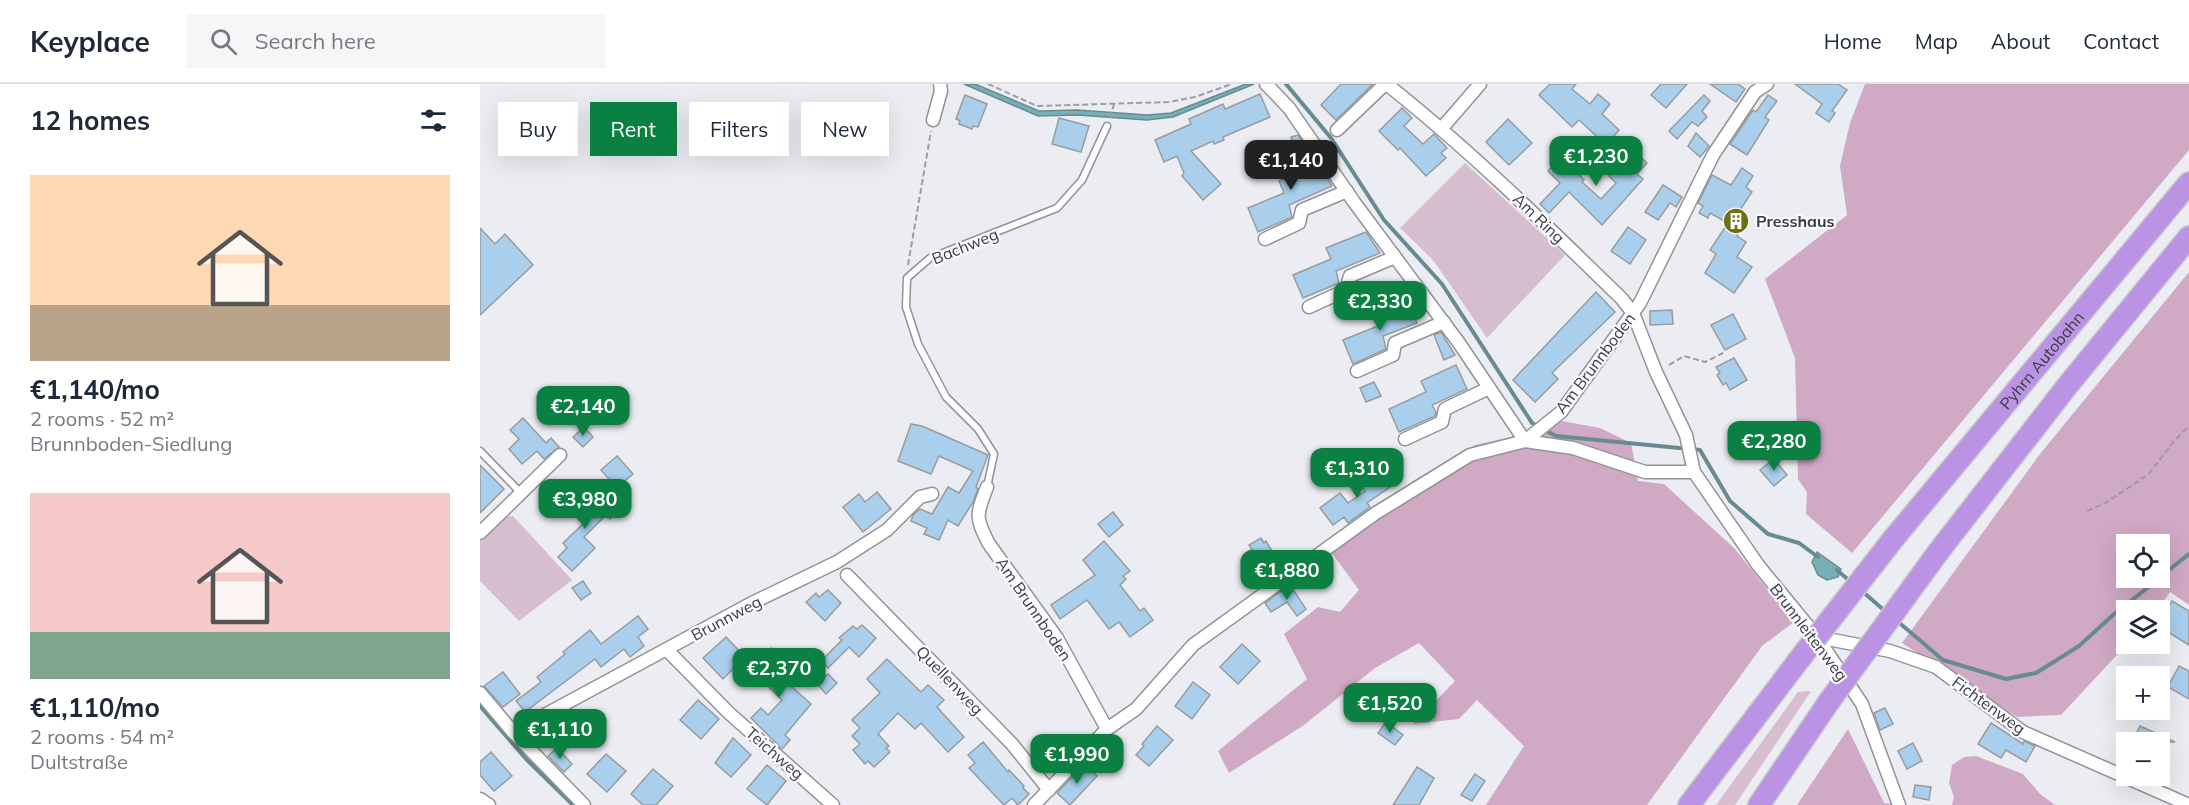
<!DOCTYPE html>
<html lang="en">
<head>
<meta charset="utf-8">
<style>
	:root { --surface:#fff; --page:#f6f6f7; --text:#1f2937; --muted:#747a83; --line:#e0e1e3; --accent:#0b8043 }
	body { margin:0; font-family:Mulish,sans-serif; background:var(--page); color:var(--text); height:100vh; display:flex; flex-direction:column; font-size:22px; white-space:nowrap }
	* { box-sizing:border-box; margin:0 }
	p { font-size:20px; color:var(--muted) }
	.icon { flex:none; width:33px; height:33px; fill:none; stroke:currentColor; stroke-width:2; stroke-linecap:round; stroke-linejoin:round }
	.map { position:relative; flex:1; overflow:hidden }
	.side { display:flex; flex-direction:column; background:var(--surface); width:480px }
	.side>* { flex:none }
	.top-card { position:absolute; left:18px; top:18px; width:570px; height:54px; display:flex; gap:12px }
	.controls { position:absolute; left:1636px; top:450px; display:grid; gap:12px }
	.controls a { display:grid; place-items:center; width:54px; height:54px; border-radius:0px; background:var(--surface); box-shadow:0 6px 24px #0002; font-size:30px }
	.price { position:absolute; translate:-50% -51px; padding:0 14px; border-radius:12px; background:var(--accent); color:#fff; font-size:20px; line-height:39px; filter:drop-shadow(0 2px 3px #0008) }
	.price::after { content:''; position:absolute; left:50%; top:36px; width:18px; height:14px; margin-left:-9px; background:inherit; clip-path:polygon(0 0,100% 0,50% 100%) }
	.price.selected { background:#222; color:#fff }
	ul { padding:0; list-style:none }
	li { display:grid; align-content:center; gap:12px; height:318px; padding:0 30px }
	li span { display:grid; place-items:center; height:186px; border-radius:0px; color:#555 }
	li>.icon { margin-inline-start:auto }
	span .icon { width:108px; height:108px; fill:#fffc; stroke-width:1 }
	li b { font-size:26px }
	h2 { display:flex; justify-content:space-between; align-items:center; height:72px; padding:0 30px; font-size:26px }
	.chip { padding:0 21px; border-radius:0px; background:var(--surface); box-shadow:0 6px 24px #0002; font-size:21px; line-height:54px }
	.chip.selected { background:var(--accent); color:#fff }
	header { display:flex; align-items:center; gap:36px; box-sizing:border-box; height:84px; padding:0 30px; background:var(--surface); border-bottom:2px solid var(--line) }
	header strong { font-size:28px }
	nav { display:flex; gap:33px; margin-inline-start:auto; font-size:21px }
	.search { width:420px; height:54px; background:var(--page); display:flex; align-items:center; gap:15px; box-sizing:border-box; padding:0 21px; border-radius:0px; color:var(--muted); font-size:22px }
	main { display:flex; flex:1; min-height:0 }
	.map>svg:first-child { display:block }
	.green { fill:#d6becf }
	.forest { fill:#d0a9c4; fill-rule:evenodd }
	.water { fill:#78aeb6; stroke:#668c92; stroke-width:1.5 }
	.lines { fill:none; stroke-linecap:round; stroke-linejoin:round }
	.stream { stroke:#668c92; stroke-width:4 }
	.building { fill:#a9cfec; stroke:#989c9e; stroke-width:1.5 }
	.service-casing { stroke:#929397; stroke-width:9 }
	.minor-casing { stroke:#929397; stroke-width:15 }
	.motorway-casing { stroke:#c8c8c9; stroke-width:24 }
	.path { stroke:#9d9da1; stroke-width:2; stroke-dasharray:6 3; stroke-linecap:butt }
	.service { stroke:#fff; stroke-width:6 }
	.minor { stroke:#fff; stroke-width:12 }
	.motorway { stroke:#ba93e5; stroke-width:21 }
	.motorway-bridge-casing { stroke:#c8c8c9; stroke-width:24; stroke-linecap:butt }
	.motorway-bridge { stroke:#ba93e5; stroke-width:21 }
	.labels { text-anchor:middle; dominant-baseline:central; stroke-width:4.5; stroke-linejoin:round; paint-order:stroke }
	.street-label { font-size:16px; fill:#3c3c3e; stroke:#f9faff }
	.poi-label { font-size:16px; font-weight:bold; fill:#3c3c3e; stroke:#f9faff; text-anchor:start }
</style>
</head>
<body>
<header>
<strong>Keyplace</strong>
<div class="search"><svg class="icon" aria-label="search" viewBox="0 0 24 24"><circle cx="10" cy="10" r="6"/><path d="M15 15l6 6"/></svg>Search here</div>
<nav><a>Home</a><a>Map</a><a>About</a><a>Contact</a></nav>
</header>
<main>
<section class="side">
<h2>12 homes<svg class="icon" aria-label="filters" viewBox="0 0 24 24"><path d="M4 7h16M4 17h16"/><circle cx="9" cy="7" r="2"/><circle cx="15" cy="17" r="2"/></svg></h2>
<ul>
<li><span style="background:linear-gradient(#ffd9b3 70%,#b9a48a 0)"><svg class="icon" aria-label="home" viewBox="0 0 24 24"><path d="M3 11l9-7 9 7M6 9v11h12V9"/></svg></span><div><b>€1,140/mo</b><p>2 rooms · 52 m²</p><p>Brunnboden-Siedlung</p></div></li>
<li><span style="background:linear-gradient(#f6c9c9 75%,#7fa58c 0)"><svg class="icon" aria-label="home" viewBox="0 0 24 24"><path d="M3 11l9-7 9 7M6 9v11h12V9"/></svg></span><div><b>€1,110/mo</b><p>2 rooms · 54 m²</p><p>Dultstraße</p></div></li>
</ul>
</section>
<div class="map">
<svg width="1709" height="721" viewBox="0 0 1709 721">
	<rect width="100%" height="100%" fill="#ecedf2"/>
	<g class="green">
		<path d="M 985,79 L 1085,171 L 1007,254 L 953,176 L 920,144 Z"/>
		<path d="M 33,432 L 92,496 L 39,537 L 0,497 L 0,455 L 24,433 Z"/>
		<path d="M 1331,607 L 1255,721 L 1236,721 L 1318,608 Z"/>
	</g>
	<g class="forest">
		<path d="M 1385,0 L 1709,0 L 1709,66 L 1372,469 L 1326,430 L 1327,408 L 1318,395 L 1315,274 L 1285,195 L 1367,131 L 1360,82 L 1370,39 Z"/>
		<path d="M 1709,188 L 1709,521 L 1690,508 L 1678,526 L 1647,526 L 1647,560 L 1581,631 L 1537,633 L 1422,559 L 1560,370 ZM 1647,460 L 1680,460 L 1680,494 L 1647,494 Z"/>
		<path d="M 1082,337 L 1120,344 L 1151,359 L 1158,397 L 1184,400 L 1254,464 L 1314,538 L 1282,562 L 1167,721 L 1006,721 L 1044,662 L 997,616 L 979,635 L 933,640 L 975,597 L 939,559 L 895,584 L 824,641 L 749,689 L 738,667 L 827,595 L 804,550 L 838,523 L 860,528 L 879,506 L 852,469 L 933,397 L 995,361 L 1045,350 Z"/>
		<path d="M 1368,645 L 1404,719 L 1420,721 L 1317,721 Z"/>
		<path d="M 1496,672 L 1543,690 L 1560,710 L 1575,721 L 1472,721 L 1474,713 L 1469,699 L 1472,681 L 1484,673 Z"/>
	</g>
	<g class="water">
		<path d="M 484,0 L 495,0 L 559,27 L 597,26 L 667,31 L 691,29 L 766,0 L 774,0 L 693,33 L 667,36 L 597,31 L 558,32 Z"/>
		<path d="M 1337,468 L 1361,485 L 1358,493 L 1347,496 L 1338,491 L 1332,478 Z"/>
	</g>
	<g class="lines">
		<g class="stream">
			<path d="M 806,0 L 851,54 L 904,136 L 962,200 L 1052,339 L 1076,352 L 1220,366 L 1250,417 L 1288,450 L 1319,459 L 1338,473"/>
			<path d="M 1357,486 L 1372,499"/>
			<path d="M 1680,493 L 1709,470"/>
			<path d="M 1382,507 L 1406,528"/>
			<path d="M 1416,536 L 1463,576 L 1526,595 L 1556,589 L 1599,562 L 1633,531 L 1680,494"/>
			<path d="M 0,622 L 47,676 L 93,721"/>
		</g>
	</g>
	<g class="building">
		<path d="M 861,0 L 893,0 L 856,36 L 841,21 Z"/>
		<path d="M 1070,0 L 1096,0 L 1092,5 L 1110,20 L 1118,10 L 1130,20 L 1122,30 L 1139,46 L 1126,61 L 1099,36 L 1092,43 L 1059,11 Z"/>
		<path d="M 1181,0 L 1207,0 L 1186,24 L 1171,11 Z"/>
		<path d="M 1230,0 L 1258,0 L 1265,5 L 1256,18 Z"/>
		<path d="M 1315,0 L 1358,0 L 1367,6 L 1352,27 L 1355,29 L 1349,38 L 1336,29 L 1342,20 Z"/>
		<path d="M 780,10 L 790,33 L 743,53 L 744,56 L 734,60 L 733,57 L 711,67 L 741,100 L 723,116 L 702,92 L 704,89 L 697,72 L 684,78 L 675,56 L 711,40 L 709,35 L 743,20 L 745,25 Z"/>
		<path d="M 485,11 L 507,20 L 498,43 L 493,42 L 492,45 L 479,40 L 480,37 L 476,35 Z"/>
		<path d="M 1224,11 L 1230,17 L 1222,27 L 1227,33 L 1218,42 L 1212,38 L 1197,55 L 1189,47 Z"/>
		<path d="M 1288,11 L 1297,17 L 1285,33 L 1289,36 L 1267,71 L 1250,60 L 1273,26 L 1276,28 Z"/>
		<path d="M 922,24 L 932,34 L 924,42 L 943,60 L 954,50 L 967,64 L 961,69 L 966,74 L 946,92 L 920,64 L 918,66 L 899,47 Z"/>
		<path d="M 579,34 L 609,42 L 601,68 L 572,60 Z"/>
		<path d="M 1028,35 L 1052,59 L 1029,81 L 1006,58 Z"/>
		<path d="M 1216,49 L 1229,62 L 1220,73 L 1208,62 Z"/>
		<path d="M 818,51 L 826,63 L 832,81 L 837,79 L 852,102 L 809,121 L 812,133 L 778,148 L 768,124 L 804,109 L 799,97 L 823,87 L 811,53 Z"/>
		<path d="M 1152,66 L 1167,79 L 1157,90 L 1163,95 L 1122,141 L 1089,108 L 1069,129 L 1060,120 L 1080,99 L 1068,87 L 1082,73 L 1104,96 L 1102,98 L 1121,115 L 1136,99 L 1129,92 Z"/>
		<path d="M 1262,84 L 1273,92 L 1266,103 L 1272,108 L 1256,132 L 1265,137 L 1257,152 L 1266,158 L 1257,173 L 1272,183 L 1254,209 L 1225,189 L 1236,170 L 1230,166 L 1248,139 L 1230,129 L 1228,134 L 1219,129 L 1223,122 L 1218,119 L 1232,91 L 1251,101 Z"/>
		<path d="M 1183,101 L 1202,113 L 1196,123 L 1190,119 L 1178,136 L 1165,128 Z"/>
		<path d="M 1148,143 L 1166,156 L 1150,180 L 1131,167 Z"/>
		<path d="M 0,144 L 15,160 L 25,150 L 53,181 L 0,231 Z"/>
		<path d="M 886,148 L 900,169 L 856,187 L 859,199 L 823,214 L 813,191 L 851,175 L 846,164 Z"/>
		<path d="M 1116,208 L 1135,228 L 1072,289 L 1078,295 L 1055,318 L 1033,296 Z"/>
		<path d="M 928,216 L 937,239 L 903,252 L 906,265 L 873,280 L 863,256 L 898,242 L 894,229 Z"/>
		<path d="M 1192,226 L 1193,240 L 1170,241 L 1170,227 Z"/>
		<path d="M 1253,230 L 1266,255 L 1245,266 L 1231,241 Z"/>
		<path d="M 961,248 L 975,271 L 964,276 L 954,251 Z"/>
		<path d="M 1254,274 L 1267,296 L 1250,306 L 1246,299 L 1243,301 L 1237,291 L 1240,289 L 1236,283 Z"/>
		<path d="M 976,281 L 987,305 L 952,321 L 956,328 L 955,332 L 919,348 L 909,325 L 946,308 L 941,297 Z"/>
		<path d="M 894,298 L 901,312 L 886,318 L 880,304 Z"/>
		<path d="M 43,334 L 66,359 L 71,354 L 79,363 L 64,375 L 57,367 L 42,380 L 29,365 L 39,355 L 30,346 Z"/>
		<path d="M 431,340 L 442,342 L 508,371 L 496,403 L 498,405 L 493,418 L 478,442 L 468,436 L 459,456 L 444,450 L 447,444 L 431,437 L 433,431 L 440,425 L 452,430 L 468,403 L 479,409 L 493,387 L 459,372 L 451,390 L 418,377 Z"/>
		<path d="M 104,343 L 113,353 L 103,363 L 93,353 Z"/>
		<path d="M 137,372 L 153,390 L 137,404 L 121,386 Z"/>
		<path d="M 1294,375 L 1307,391 L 1294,402 L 1280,386 Z"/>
		<path d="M 0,381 L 24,405 L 0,429 Z"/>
		<path d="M 900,383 L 913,401 L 887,419 L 890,423 L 868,439 L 864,433 L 853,441 L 840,424 L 860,409 L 868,419 L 885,407 L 879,398 Z"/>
		<path d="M 397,408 L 411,425 L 383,448 L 363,423 L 379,410 L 385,418 Z"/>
		<path d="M 109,411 L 116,418 L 122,412 L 138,427 L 130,435 L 126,431 L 104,453 L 115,464 L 92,487 L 78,473 L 87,464 L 83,459 L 103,440 L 92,429 Z"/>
		<path d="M 633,428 L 643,441 L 629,453 L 618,440 Z"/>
		<path d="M 781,454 L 784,459 L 786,457 L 796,474 L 775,488 L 764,471 L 772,465 L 769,461 Z"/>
		<path d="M 624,457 L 650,487 L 643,492 L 646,495 L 640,501 L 660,527 L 664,524 L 673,536 L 650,553 L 639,538 L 629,545 L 607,516 L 580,535 L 571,521 L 615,491 L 603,476 Z"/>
		<path d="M 103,497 L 111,509 L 101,516 L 92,504 Z"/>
		<path d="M 810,501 L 826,525 L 817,532 L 807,518 L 791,528 L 785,519 Z"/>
		<path d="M 348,506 L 361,519 L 345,537 L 326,518 L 336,509 L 339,513 Z"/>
		<path d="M 1692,517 L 1709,527 L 1709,561 L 1680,543 L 1680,537 Z"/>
		<path d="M 158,532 L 168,545 L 158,553 L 164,562 L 150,573 L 144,565 L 121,583 L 115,575 L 45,628 L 36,617 L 61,598 L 57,593 L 85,570 L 83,568 L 110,546 L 121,560 Z"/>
		<path d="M 382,541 L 396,554 L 379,573 L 369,563 L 348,584 L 341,577 L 362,556 L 359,554 L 373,542 L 377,545 Z"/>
		<path d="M 246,553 L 265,573 L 243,595 L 223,574 Z"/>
		<path d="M 762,560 L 780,577 L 758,600 L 740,583 Z"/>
		<path d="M 291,564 L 311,582 L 301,593 L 331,620 L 305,651 L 310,656 L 302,665 L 271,634 L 281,624 L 288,631 L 302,616 L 271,586 Z"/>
		<path d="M 407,575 L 441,608 L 448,601 L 464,616 L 457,623 L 484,653 L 468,668 L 441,639 L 435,645 L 418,629 L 398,650 L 409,662 L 406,664 L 410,668 L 394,683 L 388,677 L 385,680 L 373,666 L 380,660 L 372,652 L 380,644 L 372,636 L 400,609 L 387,595 Z"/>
		<path d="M 1699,582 L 1709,587 L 1709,615 L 1688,603 Z"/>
		<path d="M 23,588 L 40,610 L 23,623 L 4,602 Z"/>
		<path d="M 348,590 L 357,599 L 346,610 L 337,600 Z"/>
		<path d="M 713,598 L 730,611 L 712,635 L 695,622 Z"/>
		<path d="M 218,616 L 239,635 L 221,655 L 200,636 Z"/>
		<path d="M 1405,624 L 1413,640 L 1400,646 L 1394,629 Z"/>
		<path d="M 906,638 L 923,651 L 915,661 L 898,649 Z"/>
		<path d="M 1511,639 L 1543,660 L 1544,657 L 1555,662 L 1546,678 L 1526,666 L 1521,674 L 1498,660 Z"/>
		<path d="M 677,642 L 693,656 L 669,682 L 656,671 L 664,662 L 662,660 Z"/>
		<path d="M 1660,642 L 1695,658 L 1652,658 Z"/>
		<path d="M 253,654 L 271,671 L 251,693 L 235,679 Z"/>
		<path d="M 503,658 L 528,688 L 529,686 L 544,702 L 543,704 L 549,710 L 538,721 L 532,714 L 524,721 L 489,684 L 495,679 L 488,671 Z"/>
		<path d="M 1433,659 L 1442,677 L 1427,685 L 1418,667 Z"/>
		<path d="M 77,664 L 92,680 L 84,688 L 68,672 Z"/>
		<path d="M 11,668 L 32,692 L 14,707 L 0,691 L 0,678 Z"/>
		<path d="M 126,670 L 146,687 L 127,708 L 107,690 Z"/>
		<path d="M 605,680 L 617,692 L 590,721 L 577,709 Z"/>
		<path d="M 287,681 L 306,697 L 287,721 L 267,705 Z"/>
		<path d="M 937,683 L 954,694 L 939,721 L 913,721 Z"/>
		<path d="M 173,685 L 193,702 L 176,721 L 163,721 L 151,710 Z"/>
		<path d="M 995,690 L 1005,697 L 992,717 L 981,711 Z"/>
		<path d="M 1435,701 L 1451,703 L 1449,716 L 1433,713 Z"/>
	</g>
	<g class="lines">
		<g class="service-casing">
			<g id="service">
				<path d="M 0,367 L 41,409"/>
				<path d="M 507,403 L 514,370 L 498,345 L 466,313 L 438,260 L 426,223 L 427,194 L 450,174 L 577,124 L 602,96 L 627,42"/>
			</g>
		</g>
		<g class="minor-casing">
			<g id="minor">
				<path d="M 786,0 L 809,24 L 874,118 L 979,259 L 1045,357 L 1093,364 L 1165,388 L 1214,388 L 1206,351 L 1176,288 L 1153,229 L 1142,215 C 1066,141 992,68 909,2 L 903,2 L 857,46"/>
				<path d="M 453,36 L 461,7 L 460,0"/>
				<path d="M 962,44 L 1000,0"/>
				<path d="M 785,155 L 819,139 L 822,126 L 867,107"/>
				<path d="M 829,223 L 866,206 L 870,192 L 915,173"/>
				<path d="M 877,287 L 913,271 L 915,259 L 964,238"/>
				<path d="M 925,355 L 962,338 L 965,325 L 1009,304"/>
				<path d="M 1214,388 L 1278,481 L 1337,553 L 1382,620 L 1419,721"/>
				<path d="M 507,403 C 496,431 495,433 509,460 L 577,554 L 627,645"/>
				<path d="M 0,449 L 80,371"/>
				<path d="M 367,491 L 532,660 L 569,706"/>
				<path d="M 1337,553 L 1410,567 L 1456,583 L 1543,648 L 1709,721"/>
				<path d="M 187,566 L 249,629 L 353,721"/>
				<path d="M 0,609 L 33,648 L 104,721"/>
				<path d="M 33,648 L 270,520 L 357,478 L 407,446 L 440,413 L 452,410"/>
				<path d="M 0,715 L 9,721"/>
				<path d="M 554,721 L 627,645 L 656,625 L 713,561 L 896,429 L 990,371 L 1045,357 L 1081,328 L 1160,219 L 1233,71 L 1275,8 L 1287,0"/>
			</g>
		</g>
		<g class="motorway-casing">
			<g id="motorway">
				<path id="s1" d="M 1414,454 L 1709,99"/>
				<path d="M 1459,467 L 1588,301 L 1709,153"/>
				<path d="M 1209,721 L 1318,577"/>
				<path d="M 1279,721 L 1348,619"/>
			</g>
		</g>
		<g class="path">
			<path d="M 508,0 L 557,22 L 689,18 L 715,13 L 752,0"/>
			<path d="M 630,34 L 634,20"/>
			<path d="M 428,181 L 451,47"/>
			<path d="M 1189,281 L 1204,272 L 1225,278 L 1243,269"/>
			<path d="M 1607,427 L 1627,418 L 1669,390 L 1694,357 L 1709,342"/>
		</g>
		<use href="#service" class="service"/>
		<use href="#minor" class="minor"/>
		<use href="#motorway" class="motorway"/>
		<g class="motorway-bridge-casing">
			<g id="motorway-bridge">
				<path d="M 1318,577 L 1414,454"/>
				<path d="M 1348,619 L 1459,467"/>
			</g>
		</g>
		<use href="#motorway-bridge" class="motorway-bridge"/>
	</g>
	<defs>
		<g id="building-disc" transform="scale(1.35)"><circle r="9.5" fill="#6d7015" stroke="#f9faff"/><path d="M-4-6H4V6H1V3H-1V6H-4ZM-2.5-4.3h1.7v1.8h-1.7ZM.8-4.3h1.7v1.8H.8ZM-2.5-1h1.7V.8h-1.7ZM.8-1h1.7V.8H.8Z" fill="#fff"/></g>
	</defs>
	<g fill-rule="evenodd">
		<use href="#building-disc" x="1256" y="137"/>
	</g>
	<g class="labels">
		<g class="street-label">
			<text transform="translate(1059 134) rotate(44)">Am Ring</text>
			<text transform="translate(485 162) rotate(-22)">Bachweg</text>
			<text stroke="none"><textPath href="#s1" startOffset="231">Pyhrn Autobahn</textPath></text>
			<text transform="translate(1115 279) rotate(-53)">Am Brunnboden</text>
			<text transform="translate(554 525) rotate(56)">Am Brunnboden</text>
			<text transform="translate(246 534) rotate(-28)">Brunnweg</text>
			<text transform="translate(1329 548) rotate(53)">Brunnleitenweg</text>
			<text transform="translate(470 596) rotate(46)">Quellenweg</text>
			<text transform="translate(1509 621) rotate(36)">Fichtenweg</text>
			<text transform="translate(295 669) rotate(41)">Teichweg</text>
		</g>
		<g class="poi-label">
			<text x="1276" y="137">Presshaus</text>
		</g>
	</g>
</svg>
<div class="controls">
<a><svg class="icon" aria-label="locate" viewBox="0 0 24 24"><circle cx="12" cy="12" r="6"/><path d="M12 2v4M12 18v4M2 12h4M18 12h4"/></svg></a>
<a><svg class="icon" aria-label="layers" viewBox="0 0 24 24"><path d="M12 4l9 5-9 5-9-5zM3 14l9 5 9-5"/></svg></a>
<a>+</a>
<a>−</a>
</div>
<b class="price" style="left:1116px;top:103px">€1,230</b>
<b class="price selected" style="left:811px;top:107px">€1,140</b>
<b class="price" style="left:900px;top:248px">€2,330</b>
<b class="price" style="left:103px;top:353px">€2,140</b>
<b class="price" style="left:1294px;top:388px">€2,280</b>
<b class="price" style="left:877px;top:415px">€1,310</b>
<b class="price" style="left:105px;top:446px">€3,980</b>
<b class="price" style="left:807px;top:517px">€1,880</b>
<b class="price" style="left:299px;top:615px">€2,370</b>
<b class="price" style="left:910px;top:650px">€1,520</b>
<b class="price" style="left:80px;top:676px">€1,110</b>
<b class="price" style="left:597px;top:701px">€1,990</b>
<div class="top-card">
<a class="chip">Buy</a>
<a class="chip selected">Rent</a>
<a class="chip">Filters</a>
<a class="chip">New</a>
</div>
</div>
</main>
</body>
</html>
